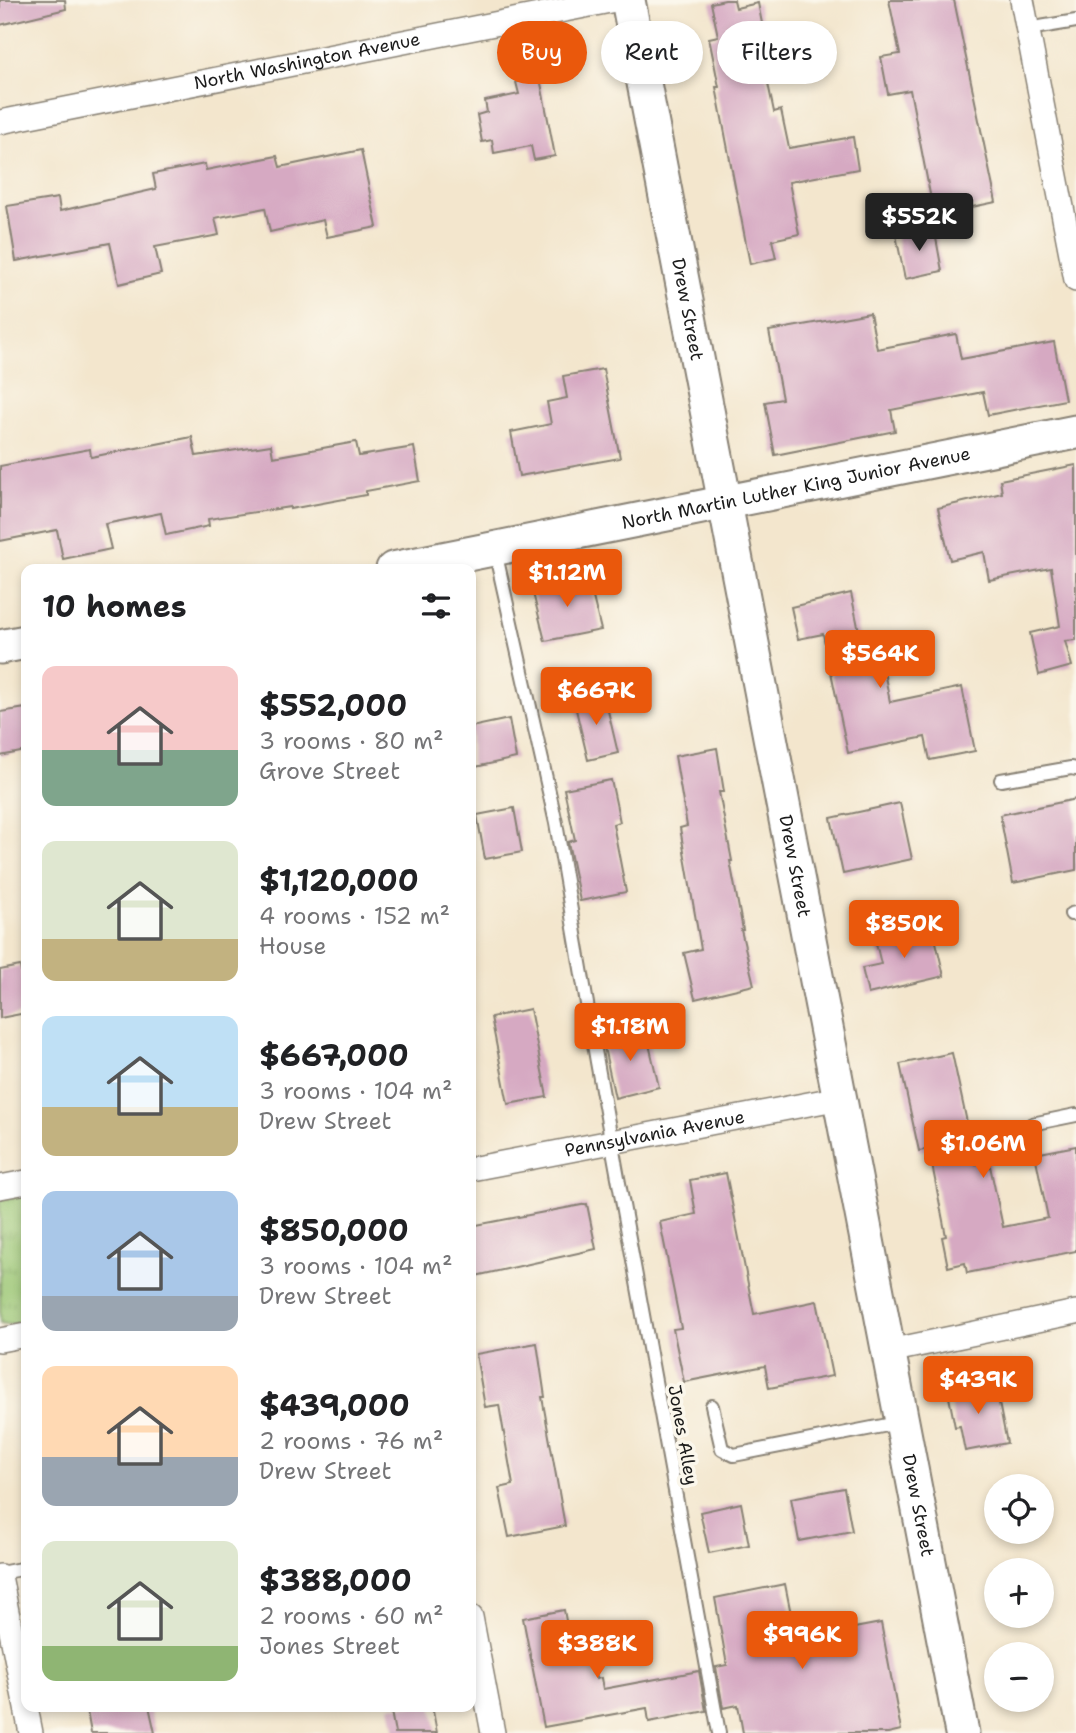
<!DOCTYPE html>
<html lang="en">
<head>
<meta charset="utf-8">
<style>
	:root { --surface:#fff; --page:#f2f2f2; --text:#202124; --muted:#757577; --accent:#ea580c }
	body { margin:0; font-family:"Shantell Sans",sans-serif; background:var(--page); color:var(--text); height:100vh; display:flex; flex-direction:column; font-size:26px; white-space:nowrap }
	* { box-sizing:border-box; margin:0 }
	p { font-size:23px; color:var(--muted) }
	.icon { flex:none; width:38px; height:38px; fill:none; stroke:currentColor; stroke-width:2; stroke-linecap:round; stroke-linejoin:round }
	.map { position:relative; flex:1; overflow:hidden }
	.drawer { position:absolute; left:21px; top:564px; width:455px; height:1148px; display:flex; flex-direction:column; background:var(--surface); border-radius:14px; box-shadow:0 4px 10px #0003 }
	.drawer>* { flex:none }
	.hud { position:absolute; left:497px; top:21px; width:472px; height:63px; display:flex; gap:14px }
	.controls { position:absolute; left:984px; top:1474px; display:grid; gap:14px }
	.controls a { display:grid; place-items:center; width:70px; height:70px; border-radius:50%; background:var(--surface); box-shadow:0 4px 10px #0003; font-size:35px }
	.price { position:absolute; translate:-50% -60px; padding:0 16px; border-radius:7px; background:var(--accent); color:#fff; font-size:23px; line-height:46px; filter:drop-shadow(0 2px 4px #0008) }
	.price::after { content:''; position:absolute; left:50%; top:42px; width:21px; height:16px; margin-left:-10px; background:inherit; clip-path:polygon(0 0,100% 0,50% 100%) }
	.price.on { background:#222; color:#fff }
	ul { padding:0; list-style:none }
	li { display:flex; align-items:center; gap:21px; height:175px; padding:0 21px }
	li span { display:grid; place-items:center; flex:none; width:196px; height:140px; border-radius:14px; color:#555 }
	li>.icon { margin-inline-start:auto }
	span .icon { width:84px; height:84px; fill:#fffc; stroke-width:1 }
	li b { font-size:30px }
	h2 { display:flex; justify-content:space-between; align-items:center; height:84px; padding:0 21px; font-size:30px }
	.pill { padding:0 24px; border-radius:32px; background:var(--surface); box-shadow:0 4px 10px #0003; font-size:24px; line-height:63px }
	.pill.on { background:var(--accent); color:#fff }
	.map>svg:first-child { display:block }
	.park { fill:url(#park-tufts); stroke:#5b7148; stroke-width:2 }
	.building { fill:#d6a9c2 }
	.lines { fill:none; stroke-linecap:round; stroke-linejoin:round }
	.lane-casing { stroke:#888174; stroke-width:16 }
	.street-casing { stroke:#888174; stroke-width:26 }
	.secondary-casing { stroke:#888174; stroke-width:37 }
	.lane { stroke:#fff; stroke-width:12 }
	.street { stroke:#fff; stroke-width:23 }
	.secondary { stroke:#fff; stroke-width:33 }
	.labels { text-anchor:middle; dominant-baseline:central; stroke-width:7; stroke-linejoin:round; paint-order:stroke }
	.street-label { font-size:18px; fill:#1c1c1c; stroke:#fbf7ec }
</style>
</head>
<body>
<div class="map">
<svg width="1076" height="1733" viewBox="0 0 1076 1733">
	<defs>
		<pattern id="park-tufts" width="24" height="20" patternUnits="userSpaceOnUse" patternTransform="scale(1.75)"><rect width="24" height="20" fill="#9ac673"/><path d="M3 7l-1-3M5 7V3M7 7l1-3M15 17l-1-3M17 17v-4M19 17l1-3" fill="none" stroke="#84aa63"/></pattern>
	</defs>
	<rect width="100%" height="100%" fill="#fbf7ec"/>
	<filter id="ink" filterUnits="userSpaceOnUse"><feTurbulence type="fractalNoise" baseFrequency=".0143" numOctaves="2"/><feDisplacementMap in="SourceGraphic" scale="14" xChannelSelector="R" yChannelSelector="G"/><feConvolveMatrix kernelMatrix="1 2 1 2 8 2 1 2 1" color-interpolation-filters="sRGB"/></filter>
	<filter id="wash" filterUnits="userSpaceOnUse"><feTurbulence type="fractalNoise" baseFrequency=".00686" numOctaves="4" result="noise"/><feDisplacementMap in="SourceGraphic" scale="28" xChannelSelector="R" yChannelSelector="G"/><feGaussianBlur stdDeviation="1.57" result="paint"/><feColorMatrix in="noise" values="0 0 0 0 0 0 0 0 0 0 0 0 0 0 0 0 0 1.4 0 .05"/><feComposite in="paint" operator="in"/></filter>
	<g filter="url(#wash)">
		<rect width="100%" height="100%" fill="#f3e6cd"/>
		<path class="park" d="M 26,1193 L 26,1322 L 10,1325 L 0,1323 L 0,1198 Z"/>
		<g id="blocks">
			<g class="building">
				<path d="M 0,0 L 65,0 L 66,9 L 0,25 Z"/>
				<path d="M 725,0 L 734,0 L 736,8 L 758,3 L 768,54 L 762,55 L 774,112 L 781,110 L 789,148 L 853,137 L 858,169 L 789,182 L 799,234 L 772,240 L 776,258 L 750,264 L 716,87 L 719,87 L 709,38 L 718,36 L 711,3 Z"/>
				<path d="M 889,0 L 954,0 L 996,202 L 934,215 L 910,90 L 888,94 L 881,57 L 900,54 Z"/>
				<path d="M 540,78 L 555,156 L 534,160 L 531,146 L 494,153 L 492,140 L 482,142 L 477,115 L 487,112 L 485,101 L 519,94 L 516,82 Z"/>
				<path d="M 361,150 L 377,227 L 327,237 L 323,220 L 270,232 L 265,208 L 215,218 L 219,235 L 155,247 L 161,274 L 119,284 L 110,243 L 16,261 L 7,206 L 58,198 L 60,211 L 156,189 L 153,174 L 205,164 L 206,170 L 277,156 L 280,167 Z"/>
				<path d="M 934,227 L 942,271 L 905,279 L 896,235 Z"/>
				<path d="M 870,313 L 877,349 L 956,334 L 961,359 L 1054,342 L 1065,400 L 988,415 L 983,392 L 891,410 L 895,431 L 775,455 L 765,402 L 782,399 L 769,331 Z"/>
				<path d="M 603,369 L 620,458 L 519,476 L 511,432 L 551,424 L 547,402 L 567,398 L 563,376 Z"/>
				<path d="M 192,437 L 196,456 L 271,445 L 273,457 L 356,442 L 359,456 L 414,447 L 420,481 L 366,491 L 366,495 L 290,509 L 290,507 L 208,519 L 209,526 L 166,535 L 161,513 L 105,524 L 111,549 L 63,559 L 57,530 L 0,541 L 0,466 L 90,449 L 91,457 Z"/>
				<path d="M 1076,465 L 1076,640 L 1065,641 L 1072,666 L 1039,675 L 1030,633 L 1060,626 L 1051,568 L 989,580 L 984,552 L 950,560 L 938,508 L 1002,493 L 1000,480 Z"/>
				<path d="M 588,577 L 601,630 L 545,641 L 532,589 Z"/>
				<path d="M 851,593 L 865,660 L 881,656 L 890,702 L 962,687 L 975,751 L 930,760 L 925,737 L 848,753 L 823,634 L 798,639 L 791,607 Z"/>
				<path d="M 604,694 L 618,753 L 588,760 L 574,701 Z"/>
				<path d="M 26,708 L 26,751 L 0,756 L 0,712 Z"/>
				<path d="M 509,719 L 516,758 L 471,768 L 471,727 Z"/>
				<path d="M 717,748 L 724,792 L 719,792 L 732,861 L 730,861 L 743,930 L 741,930 L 754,985 L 695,999 L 684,953 L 701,949 L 680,828 L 687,826 L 675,756 Z"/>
				<path d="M 611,780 L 620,822 L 613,824 L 626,892 L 580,901 L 568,842 L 575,840 L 564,789 Z"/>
				<path d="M 1076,799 L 1076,870 L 1013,883 L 1000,815 Z"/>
				<path d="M 900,803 L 912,859 L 843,874 L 831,818 Z"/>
				<path d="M 514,808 L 522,852 L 485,859 L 477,815 Z"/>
				<path d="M 932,925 L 944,976 L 868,994 L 862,968 L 881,964 L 875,939 Z"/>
				<path d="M 20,966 L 26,999 L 26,1013 L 0,1018 L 0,970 Z"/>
				<path d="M 530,1009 L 547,1097 L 508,1104 L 491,1017 Z"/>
				<path d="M 645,1027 L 659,1087 L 615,1098 L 602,1038 Z"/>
				<path d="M 952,1053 L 976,1164 L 989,1161 L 1003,1227 L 1048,1218 L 1035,1154 L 1076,1146 L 1076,1251 L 967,1273 L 965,1263 L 948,1267 L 942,1237 L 946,1236 L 929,1149 L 919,1151 L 900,1064 Z"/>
				<path d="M 726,1173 L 754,1314 L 817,1301 L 832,1376 L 769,1388 L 765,1366 L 684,1382 L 673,1329 L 681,1328 L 660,1222 L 696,1214 L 690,1180 Z"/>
				<path d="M 587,1204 L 596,1249 L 471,1277 L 471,1226 Z"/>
				<path d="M 537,1343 L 545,1397 L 542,1397 L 565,1526 L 509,1537 L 499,1488 L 513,1485 L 499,1405 L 485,1407 L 476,1354 Z"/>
				<path d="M 995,1383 L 1007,1443 L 965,1451 L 960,1426 L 955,1427 L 948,1392 Z"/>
				<path d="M 844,1488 L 852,1531 L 799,1541 L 791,1498 Z"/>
				<path d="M 741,1503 L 749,1545 L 709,1553 L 700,1512 Z"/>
				<path d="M 785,1584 L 796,1639 L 881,1623 L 901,1730 L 888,1733 L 743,1733 L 738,1705 L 723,1708 L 716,1667 L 727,1665 L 715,1598 Z"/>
				<path d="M 564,1610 L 569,1637 L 588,1633 L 596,1679 L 601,1678 L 603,1689 L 699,1671 L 706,1711 L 649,1722 L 647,1708 L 544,1727 L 523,1618 Z"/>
				<path d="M 86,1706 L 149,1706 L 155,1733 L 91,1733 Z"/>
				<path d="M 390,1706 L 432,1706 L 437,1733 L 395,1733 Z"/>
			</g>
		</g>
	</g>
	<g filter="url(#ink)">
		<use href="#blocks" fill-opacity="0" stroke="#888174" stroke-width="2"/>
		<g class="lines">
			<g class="lane-casing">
				<g id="lane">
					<path d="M 1028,29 L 1076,21"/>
					<path d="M 495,551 L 556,823 L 597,1062 L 719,1733"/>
					<path d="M 1001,780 L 1071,768 L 1076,769"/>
					<path d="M 1071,914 L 1076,913"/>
					<path d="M 1032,1124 L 1076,1115"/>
					<path d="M 712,1406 L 722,1449 L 734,1455 L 903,1422"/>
					<path d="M 0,1573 L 26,1568"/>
				</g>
			</g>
			<g class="street-casing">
				<g id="street">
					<path d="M 1022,0 L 1076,280"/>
					<path id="s1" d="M 0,122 L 615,0"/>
					<path id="s2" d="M 471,1169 L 840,1098"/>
					<path d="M 0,1187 L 26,1182"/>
					<path d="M 0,1340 L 26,1335"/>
					<path d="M 889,1351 L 1076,1312"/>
					<path d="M 0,1576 L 31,1733"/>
					<path d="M 471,1617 L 493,1733"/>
				</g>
			</g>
			<g class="secondary-casing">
				<g id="secondary">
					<path id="s3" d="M 628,0 L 962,1733"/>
					<path id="s4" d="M 393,569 L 1076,432"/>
					<path d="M 0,647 L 26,642"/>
				</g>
			</g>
			<use href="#lane" class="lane"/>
			<use href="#street" class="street"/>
			<use href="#secondary" class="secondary"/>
		</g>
	</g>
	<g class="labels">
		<g class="street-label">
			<text stroke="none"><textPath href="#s1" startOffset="313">North Washington Avenue</textPath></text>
			<text stroke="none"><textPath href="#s3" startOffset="315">Drew Street</textPath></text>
			<text stroke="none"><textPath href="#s4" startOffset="411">North Martin Luther King Junior Avenue</textPath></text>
			<text stroke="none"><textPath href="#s3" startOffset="882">Drew Street</textPath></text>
			<text stroke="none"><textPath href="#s2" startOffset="187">Pennsylvania Avenue</textPath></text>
			<text transform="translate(683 1435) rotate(80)">Jones Alley</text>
			<text stroke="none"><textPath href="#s3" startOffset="1533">Drew Street</textPath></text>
		</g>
	</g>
</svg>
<div class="controls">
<a><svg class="icon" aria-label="locate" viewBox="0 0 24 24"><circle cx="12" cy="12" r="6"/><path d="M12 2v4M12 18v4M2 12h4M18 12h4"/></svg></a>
<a>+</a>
<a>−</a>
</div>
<b class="price on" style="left:919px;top:253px">$552K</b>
<b class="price" style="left:567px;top:609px">$1.12M</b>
<b class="price" style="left:880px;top:690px">$564K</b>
<b class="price" style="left:596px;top:727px">$667K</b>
<b class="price" style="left:904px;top:960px">$850K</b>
<b class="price" style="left:630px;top:1063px">$1.18M</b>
<b class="price" style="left:983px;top:1180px">$1.06M</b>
<b class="price" style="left:978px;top:1416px">$439K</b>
<b class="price" style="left:802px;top:1671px">$996K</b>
<b class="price" style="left:597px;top:1680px">$388K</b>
<div class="hud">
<a class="pill on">Buy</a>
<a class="pill">Rent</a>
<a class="pill">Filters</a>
</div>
<section class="drawer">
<h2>10 homes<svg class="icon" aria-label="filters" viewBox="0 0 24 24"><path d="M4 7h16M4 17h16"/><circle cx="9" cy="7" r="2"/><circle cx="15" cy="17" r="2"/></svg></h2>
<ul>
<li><span style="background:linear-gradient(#f6c9c9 60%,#7fa58c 0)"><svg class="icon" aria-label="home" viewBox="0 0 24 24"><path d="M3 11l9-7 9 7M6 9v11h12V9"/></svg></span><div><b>$552,000</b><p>3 rooms · 80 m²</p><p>Grove Street</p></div></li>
<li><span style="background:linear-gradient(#dfe7d0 70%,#c2b280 0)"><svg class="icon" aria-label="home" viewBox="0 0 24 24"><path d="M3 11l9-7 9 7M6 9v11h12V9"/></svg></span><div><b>$1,120,000</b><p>4 rooms · 152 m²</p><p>House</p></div></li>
<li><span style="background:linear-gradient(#bfe0f5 65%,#c2b280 0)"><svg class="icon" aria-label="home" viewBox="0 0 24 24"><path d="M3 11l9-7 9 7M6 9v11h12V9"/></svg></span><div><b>$667,000</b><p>3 rooms · 104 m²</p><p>Drew Street</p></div></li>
<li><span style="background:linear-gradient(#a9c7e8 75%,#9aa5b1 0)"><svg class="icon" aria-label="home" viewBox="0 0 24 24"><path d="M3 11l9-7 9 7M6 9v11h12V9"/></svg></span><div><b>$850,000</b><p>3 rooms · 104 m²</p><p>Drew Street</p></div></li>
<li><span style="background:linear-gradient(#ffd9b3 65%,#9aa5b1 0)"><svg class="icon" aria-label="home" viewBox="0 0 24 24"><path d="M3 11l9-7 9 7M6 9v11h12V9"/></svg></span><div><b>$439,000</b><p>2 rooms · 76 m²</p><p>Drew Street</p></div></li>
<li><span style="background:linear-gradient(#dfe7d0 75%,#8fb573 0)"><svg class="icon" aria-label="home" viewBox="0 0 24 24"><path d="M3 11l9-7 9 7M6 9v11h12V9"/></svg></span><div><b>$388,000</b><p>2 rooms · 60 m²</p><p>Jones Street</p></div></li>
</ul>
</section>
</div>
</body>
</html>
